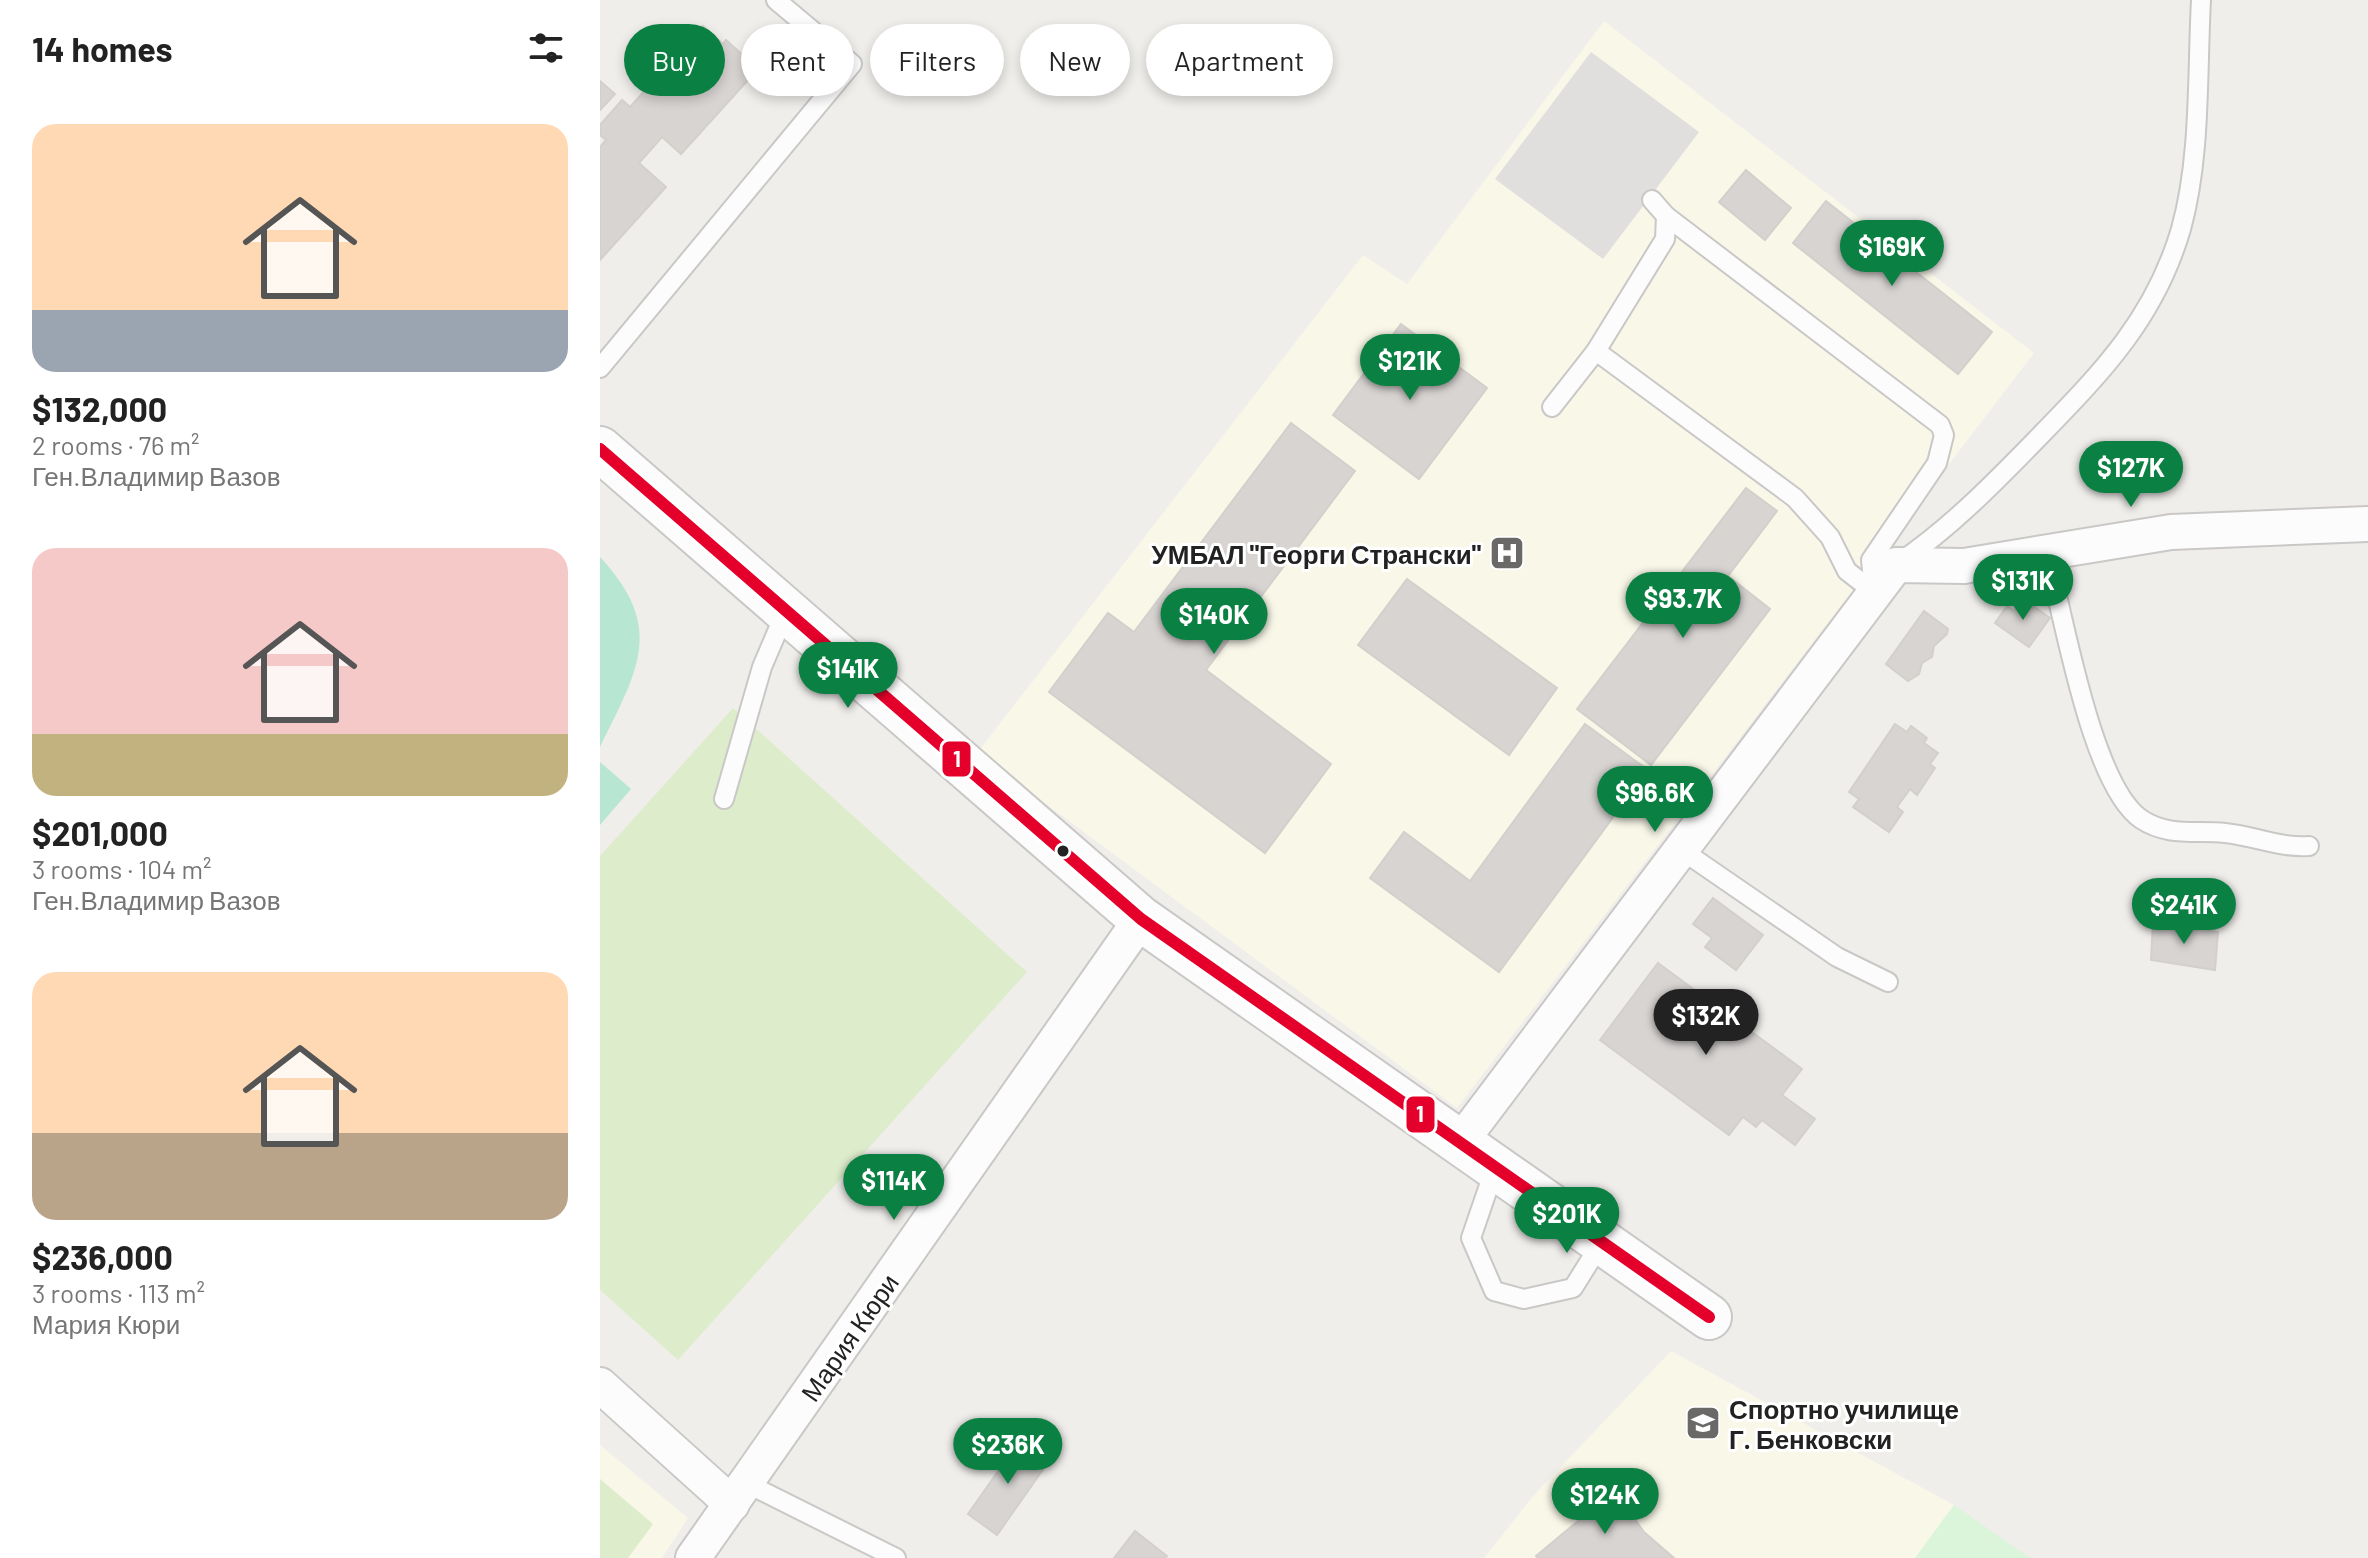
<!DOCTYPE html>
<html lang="en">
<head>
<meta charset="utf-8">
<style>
	:root { --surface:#fff; --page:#f2f2f2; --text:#222; --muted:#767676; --accent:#0b8043 }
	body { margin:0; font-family:Barlow,sans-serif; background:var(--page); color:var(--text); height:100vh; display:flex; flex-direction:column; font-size:30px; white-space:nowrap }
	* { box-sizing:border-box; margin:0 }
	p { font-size:26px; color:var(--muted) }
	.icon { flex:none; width:44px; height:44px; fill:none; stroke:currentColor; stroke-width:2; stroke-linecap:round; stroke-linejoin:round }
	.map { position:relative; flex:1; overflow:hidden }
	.details { display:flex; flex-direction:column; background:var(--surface); width:600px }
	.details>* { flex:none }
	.guide { position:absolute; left:24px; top:24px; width:760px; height:72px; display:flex; gap:16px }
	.price { position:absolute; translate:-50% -68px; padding:0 18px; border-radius:28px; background:var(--accent); color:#fff; font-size:26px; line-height:52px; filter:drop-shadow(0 2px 4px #0008) }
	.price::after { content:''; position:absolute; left:50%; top:48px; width:24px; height:18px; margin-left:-12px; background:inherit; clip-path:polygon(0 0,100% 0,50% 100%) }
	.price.active { background:#222; color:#fff }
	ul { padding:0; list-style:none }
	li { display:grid; align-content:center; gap:16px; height:424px; padding:0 32px }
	li span { display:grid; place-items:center; height:248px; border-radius:24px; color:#555 }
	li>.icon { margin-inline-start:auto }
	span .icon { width:144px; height:144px; fill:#fffc; stroke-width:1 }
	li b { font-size:34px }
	h2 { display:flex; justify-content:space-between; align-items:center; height:96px; padding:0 32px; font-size:34px }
	.tag { padding:0 28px; border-radius:36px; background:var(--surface); box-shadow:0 4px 12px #0003; font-size:28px; line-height:72px }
	.tag.active { background:var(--accent); color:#fff }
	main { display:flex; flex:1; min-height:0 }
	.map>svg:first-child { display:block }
	.education { fill:#f8f7e8 }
	.grass { fill:#ddeccb }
	.park { fill:#daf5da }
	.pitch { fill:#b7e6d2 }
	.parking { fill:#e0dfde }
	.building { fill:#d7d4d2; stroke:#d3d0cc; stroke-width:2 }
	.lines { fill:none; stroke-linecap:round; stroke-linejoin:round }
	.service-casing { stroke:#c9c8c7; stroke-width:22 }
	.minor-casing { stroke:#c9c8c7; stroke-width:38 }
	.tertiary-casing { stroke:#c9c8c7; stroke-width:48 }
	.service { stroke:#fdfcfc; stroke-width:18 }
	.minor { stroke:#fdfcfc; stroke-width:34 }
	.tertiary { stroke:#fdfcfc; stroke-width:44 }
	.bus-1-casing { stroke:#fff; stroke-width:18 }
	.bus-1 { stroke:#e4002b; stroke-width:12 }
	.bus-dot { fill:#222; stroke:#fff; stroke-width:3 }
	.labels { text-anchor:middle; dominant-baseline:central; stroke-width:6; stroke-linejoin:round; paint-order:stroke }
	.poi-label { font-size:26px; font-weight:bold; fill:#222; stroke:#fff; text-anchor:end }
	.street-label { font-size:26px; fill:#222; stroke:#fff }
	.line-badge { stroke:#fff; stroke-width:3 }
	.badge-label { font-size:22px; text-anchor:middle; font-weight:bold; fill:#fff }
</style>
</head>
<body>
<main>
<section class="details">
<h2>14 homes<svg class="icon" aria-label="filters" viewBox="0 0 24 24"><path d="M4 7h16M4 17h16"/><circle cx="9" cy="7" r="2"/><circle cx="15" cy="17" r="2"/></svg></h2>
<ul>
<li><span style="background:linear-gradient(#ffd9b3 75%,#9aa5b1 0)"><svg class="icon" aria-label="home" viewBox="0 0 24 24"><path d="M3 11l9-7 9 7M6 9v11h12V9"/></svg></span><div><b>$132,000</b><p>2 rooms · 76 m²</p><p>Ген.Владимир Вазов</p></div></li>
<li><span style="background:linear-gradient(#f6c9c9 75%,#c2b280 0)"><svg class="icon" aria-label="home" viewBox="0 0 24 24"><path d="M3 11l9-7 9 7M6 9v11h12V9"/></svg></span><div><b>$201,000</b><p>3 rooms · 104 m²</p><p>Ген.Владимир Вазов</p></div></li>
<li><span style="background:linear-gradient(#ffd9b3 65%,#b9a48a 0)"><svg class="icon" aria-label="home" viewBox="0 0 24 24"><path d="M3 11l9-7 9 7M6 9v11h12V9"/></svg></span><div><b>$236,000</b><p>3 rooms · 113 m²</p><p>Мария Кюри</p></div></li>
</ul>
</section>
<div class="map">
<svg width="1768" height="1558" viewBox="0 0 1768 1558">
	<rect width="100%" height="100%" fill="#f0eeeb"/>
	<g class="education">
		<path d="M 1004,21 L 1434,353 L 857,1108 L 377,753 L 763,255 L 807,284 Z"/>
		<path d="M 1071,1351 L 1354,1505 L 1315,1558 L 884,1558 L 934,1495 Z"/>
		<path d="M 0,1445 L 88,1518 L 62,1558 L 0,1558 Z"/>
	</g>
	<g class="grass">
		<path d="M 133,708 L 427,972 L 78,1360 L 0,1290 L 0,856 Z"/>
		<path d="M 0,1479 L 53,1524 L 28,1558 L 0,1558 Z"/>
	</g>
	<path class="park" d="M 1354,1505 L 1430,1558 L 1315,1558 Z"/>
	<g class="pitch">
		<path d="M 0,557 C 66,628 38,670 0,747 Z"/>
		<path d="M 0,762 L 31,789 L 0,825 Z"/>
	</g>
	<path class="parking" d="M 991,52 L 1099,132 L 1003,259 L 895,179 Z"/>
	<g class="building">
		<path d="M 103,26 L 123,44 L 126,40 L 158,69 L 81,154 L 62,137 L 39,163 L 66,187 L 0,260 L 0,147 L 6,140 L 0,135 L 0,125 L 22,100 L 30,107 Z"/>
		<path d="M 0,81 L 15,94 L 0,110 Z"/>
		<path d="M 1146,170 L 1191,208 L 1165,240 L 1119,202 Z"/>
		<path d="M 1226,201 L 1392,332 L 1358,374 L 1193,243 Z"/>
		<path d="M 801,324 L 887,388 L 819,479 L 733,415 Z"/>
		<path d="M 691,423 L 755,471 L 606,670 L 731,764 L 665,853 L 449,692 L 508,613 L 534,632 Z"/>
		<path d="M 1146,488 L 1177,511 L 1128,576 L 1170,609 L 1051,765 L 977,709 Z"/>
		<path d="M 807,579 L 957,688 L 909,755 L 758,645 Z"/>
		<path d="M 1423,599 L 1450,618 L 1429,647 L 1395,623 L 1407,606 L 1414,611 Z"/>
		<path d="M 1324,611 L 1348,629 L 1347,634 L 1334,646 L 1332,657 L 1322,663 L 1319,674 L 1308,681 L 1286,664 Z"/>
		<path d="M 985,724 L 1048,770 L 899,972 L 770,878 L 804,832 L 870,881 Z"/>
		<path d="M 1295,724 L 1307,732 L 1311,726 L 1327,738 L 1324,743 L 1338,753 L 1330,764 L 1335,768 L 1317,795 L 1310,789 L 1297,807 L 1303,812 L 1289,832 L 1253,807 L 1259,799 L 1249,792 Z"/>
		<path d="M 1113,898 L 1163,935 L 1136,970 L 1105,947 L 1112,938 L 1093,924 Z"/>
		<path d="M 1553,922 L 1618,932 L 1615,970 L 1551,960 Z"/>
		<path d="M 1058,963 L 1202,1069 L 1182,1095 L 1215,1119 L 1195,1145 L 1162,1120 L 1156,1127 L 1143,1117 L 1129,1135 L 1000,1040 Z"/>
		<path d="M 420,1440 L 449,1461 L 397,1535 L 368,1514 L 403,1464 L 394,1458 L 405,1444 L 413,1450 Z"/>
		<path d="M 1014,1491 L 1044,1532 L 1074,1558 L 938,1558 L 936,1556 Z"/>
		<path d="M 535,1531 L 567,1556 L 565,1558 L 514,1558 Z"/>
	</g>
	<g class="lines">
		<g class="service-casing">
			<g id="service">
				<path d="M 1066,216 L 1340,425 L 1344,435 L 1337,463 L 1271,560 L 1274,591"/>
				<path d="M 996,351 L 1065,239 L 1066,216 L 1052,200"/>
				<path d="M 0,368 L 252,64 L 176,0"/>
				<path d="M 952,407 L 996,351 L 1195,498 L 1230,537 L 1247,571 L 1274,592"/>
				<path d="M 1300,562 C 1350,528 1393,484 1435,441 C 1499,375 1554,321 1581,229 C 1601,157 1597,75 1601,0"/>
				<path d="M 1420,564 L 1445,573 L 1457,596 C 1470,649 1497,789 1541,819 C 1568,837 1595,830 1625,833 C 1655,836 1679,848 1709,846"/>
				<path d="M 124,799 L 162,667 L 186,611"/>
				<path d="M 1080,849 L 1237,957 L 1288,982"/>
				<path d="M 895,1168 L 871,1238 L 894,1291 L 924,1299 L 973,1288 L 1003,1240"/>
				<path d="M 146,1483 L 296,1558"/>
			</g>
		</g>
		<g class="minor-casing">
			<g id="minor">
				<path d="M 861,1141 L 1296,565 L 1364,566 L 1571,532 L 1768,524"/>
				<path d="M 0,1385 L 132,1504"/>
				<path d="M 93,1558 L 541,919"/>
			</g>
		</g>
		<g class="tertiary-casing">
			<path id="tertiary" d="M 0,449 L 541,919 L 1109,1317"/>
		</g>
		<use href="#service" class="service"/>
		<use href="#minor" class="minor"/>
		<use href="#tertiary" class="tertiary"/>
		<g class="bus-1-casing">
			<path id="bus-1" d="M 0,449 L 541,919 L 1109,1317"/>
		</g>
		<use href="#bus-1" class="bus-1"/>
	</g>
	<defs>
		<g id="hospital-square" transform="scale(1.8)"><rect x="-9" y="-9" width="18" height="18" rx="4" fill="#6a6968" stroke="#fff"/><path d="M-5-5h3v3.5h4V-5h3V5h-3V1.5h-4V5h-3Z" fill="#fff"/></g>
		<g id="school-square" transform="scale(1.8)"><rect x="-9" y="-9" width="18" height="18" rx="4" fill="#6a6968" stroke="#fff"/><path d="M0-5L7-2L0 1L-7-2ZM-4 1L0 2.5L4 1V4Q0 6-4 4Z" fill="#fff"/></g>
	</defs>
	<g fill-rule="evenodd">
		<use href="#hospital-square" x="907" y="553"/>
		<use href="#school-square" x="1103" y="1423"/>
	</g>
	<circle class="bus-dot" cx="463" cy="851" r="7"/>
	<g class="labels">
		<g class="poi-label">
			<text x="881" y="553">УМБАЛ "Георги Странски"</text>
			<text x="1129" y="1408" text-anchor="start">Спортно училище<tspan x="1129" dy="30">Г. Бенковски</tspan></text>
		</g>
		<g class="street-label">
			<text transform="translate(249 1337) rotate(-55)">Мария Кюри</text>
		</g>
	</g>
	<g class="line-badge">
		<rect x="341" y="740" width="31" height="38" rx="8" fill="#e4002b"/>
		<rect x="805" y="1095" width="31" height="39" rx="8" fill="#e4002b"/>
	</g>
	<g class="badge-label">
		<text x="357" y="767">1</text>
		<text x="820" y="1122">1</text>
	</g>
</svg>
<b class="price" style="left:1292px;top:288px">$169K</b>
<b class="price" style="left:810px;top:402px">$121K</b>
<b class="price" style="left:1531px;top:509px">$127K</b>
<b class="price" style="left:1423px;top:622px">$131K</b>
<b class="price" style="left:1083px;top:640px">$93.7K</b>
<b class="price" style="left:614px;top:656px">$140K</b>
<b class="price" style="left:248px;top:710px">$141K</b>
<b class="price" style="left:1055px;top:834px">$96.6K</b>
<b class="price" style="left:1584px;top:946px">$241K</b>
<b class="price active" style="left:1106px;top:1057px">$132K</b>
<b class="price" style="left:294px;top:1222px">$114K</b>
<b class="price" style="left:967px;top:1255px">$201K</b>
<b class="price" style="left:408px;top:1486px">$236K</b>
<b class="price" style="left:1005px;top:1536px">$124K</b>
<div class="guide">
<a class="tag active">Buy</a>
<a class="tag">Rent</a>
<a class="tag">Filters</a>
<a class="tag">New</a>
<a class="tag">Apartment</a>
</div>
</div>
</main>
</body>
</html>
